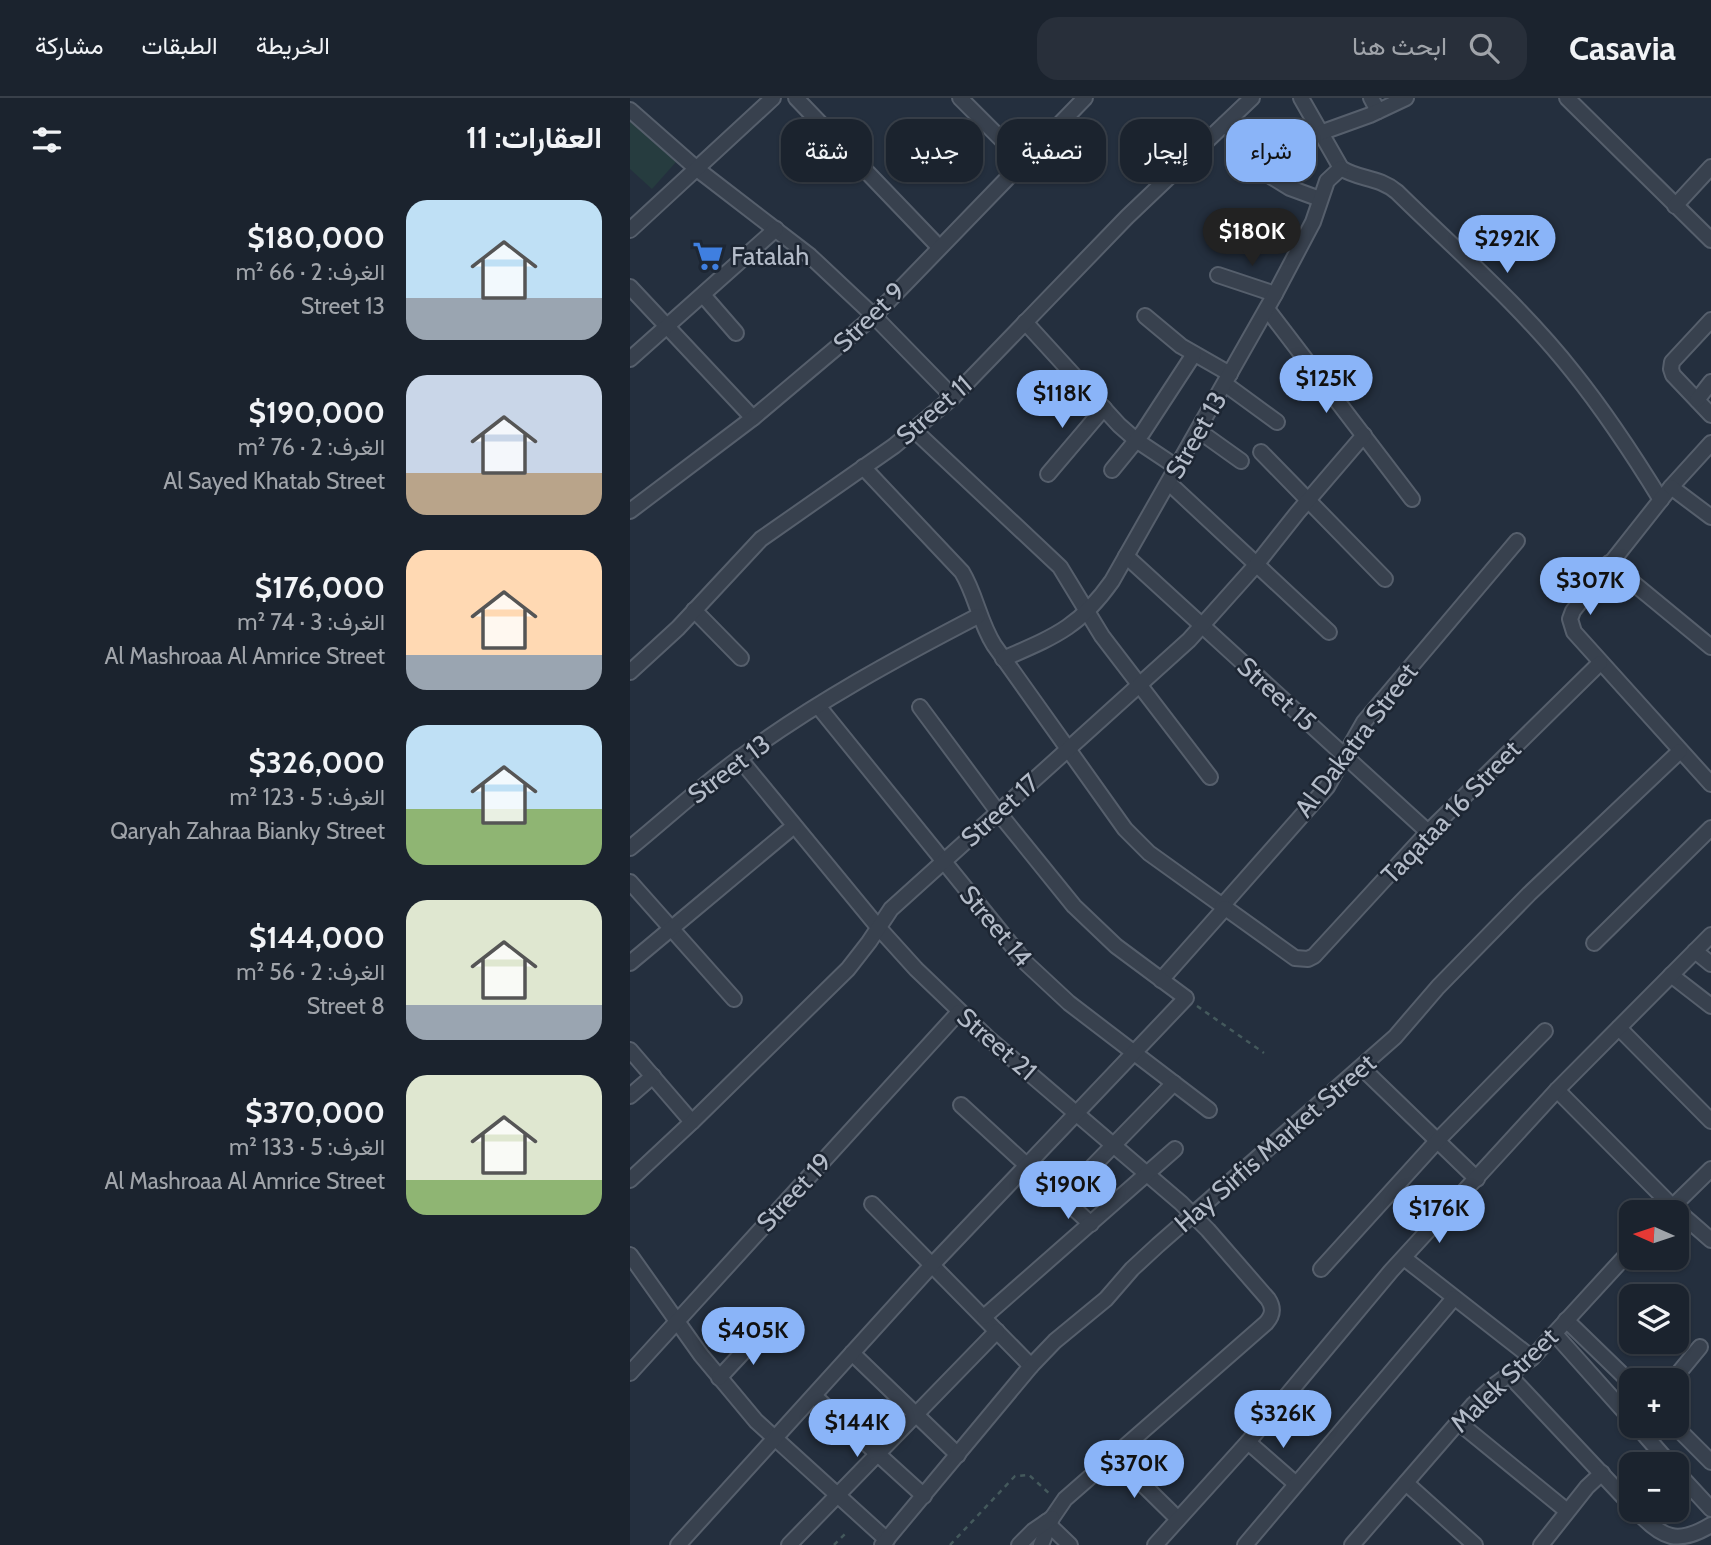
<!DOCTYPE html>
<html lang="ar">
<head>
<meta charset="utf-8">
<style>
	:root { --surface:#1b232e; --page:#282f3a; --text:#f1f3f6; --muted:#a0a4aa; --line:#39404a; --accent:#8ab4f8 }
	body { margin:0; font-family:Cabin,Vazirmatn,sans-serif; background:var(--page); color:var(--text); direction:rtl; height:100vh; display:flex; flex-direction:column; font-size:26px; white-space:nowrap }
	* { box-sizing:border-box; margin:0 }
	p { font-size:23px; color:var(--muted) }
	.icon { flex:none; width:38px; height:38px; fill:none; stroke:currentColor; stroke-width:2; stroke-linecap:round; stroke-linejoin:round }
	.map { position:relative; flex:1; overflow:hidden; direction:ltr }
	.drawer { display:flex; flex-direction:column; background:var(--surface); width:630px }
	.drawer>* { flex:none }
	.hud { position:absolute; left:21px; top:21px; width:665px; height:63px; direction:rtl; display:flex; gap:14px }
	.needle { width:46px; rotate:273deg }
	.buttons { position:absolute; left:989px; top:1102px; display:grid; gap:14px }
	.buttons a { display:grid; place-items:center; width:70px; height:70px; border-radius:14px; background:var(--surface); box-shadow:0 2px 5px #0004,0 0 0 2px var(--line); font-size:35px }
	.price { position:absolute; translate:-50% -60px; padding:0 16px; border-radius:24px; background:var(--accent); color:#111; font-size:23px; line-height:46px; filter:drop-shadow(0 2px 4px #0008) }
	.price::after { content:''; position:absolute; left:50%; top:42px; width:21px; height:16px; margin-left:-10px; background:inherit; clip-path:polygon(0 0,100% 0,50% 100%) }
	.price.on { background:#222; color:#fff }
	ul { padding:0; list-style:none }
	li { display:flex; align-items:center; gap:21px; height:175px; padding:0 28px }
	li span { display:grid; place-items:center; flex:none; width:196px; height:140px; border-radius:21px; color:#555 }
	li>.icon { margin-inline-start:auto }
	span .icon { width:84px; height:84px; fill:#fffc; stroke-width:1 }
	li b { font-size:30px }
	h2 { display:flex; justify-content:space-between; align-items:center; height:84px; padding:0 28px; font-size:30px }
	.tag { padding:0 24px; border-radius:21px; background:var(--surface); box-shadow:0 2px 5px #0004,0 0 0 2px var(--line); font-size:24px; line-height:63px }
	.tag.on { background:var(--accent); color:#111 }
	header { display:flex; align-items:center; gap:42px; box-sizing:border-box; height:98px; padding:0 35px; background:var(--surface); border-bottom:2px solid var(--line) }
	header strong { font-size:33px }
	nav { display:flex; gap:38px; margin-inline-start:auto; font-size:24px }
	.search { width:490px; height:63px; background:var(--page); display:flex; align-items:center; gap:18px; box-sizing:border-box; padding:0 24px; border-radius:21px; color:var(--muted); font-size:26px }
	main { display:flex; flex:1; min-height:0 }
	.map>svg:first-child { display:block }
	.green { fill:#263c3f }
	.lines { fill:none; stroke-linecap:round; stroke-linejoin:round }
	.minor-casing { stroke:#565f6c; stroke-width:18 }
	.path { stroke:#44595c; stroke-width:2.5; stroke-dasharray:5 5; stroke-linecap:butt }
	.minor { stroke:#38414e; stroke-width:14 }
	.labels { text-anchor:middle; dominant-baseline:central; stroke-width:5; stroke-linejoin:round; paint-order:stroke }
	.poi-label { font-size:26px; fill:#b4bcc9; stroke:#1d2633; text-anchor:start }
	.street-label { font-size:26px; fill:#b4bcc9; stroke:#1d2633 }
</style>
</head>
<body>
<header>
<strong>Casavia</strong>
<div class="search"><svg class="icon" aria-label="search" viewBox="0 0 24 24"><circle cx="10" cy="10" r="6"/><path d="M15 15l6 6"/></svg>ابحث هنا</div>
<nav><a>الخريطة</a><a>الطبقات</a><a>مشاركة</a></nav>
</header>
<main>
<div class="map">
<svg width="1081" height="1447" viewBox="0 0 1081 1447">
	<rect width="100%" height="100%" fill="#242f3e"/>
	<path class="green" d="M 0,23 L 46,64 L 22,91 L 0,71 Z"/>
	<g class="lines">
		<g class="minor-casing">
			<g id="minor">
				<path d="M 166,0 L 309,149"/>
				<path d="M 330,0 L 393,63"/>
				<path d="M 671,0 L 711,70 C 729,82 748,78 767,94 C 826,152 891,208 943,274 C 975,314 1004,358 1031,402"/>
				<path d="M 741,0 L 748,13"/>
				<path d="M 937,0 L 1081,142"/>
				<path d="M 0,12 L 67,71 L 180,158 L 244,218 L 323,299"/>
				<path d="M 595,26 L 642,79 L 660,90 L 690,101"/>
				<path d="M 690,35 L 740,17 L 776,0"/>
				<path d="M 1045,108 L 1081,69"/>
				<path d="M 0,132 L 143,0"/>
				<path d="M 588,177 L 645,196"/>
				<path d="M 0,189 L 123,320"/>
				<path d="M 73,197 L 106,235"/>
				<path d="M 637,211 L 782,401"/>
				<path d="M 515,218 L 551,248 L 600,276"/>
				<path d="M 1081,222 L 1042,264 L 1041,271 L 1043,277 L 1081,317"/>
				<path d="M 395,224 L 489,327 L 506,342 L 548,370"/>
				<path d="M 0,261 L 146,131"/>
				<path d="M 595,286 L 647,324"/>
				<path d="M 1067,302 L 1081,284"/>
				<path d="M 284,332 L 430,469 L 472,538 L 580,679"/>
				<path d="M 569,333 L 611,363"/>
				<path d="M 1081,345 L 1041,389 L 943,513 L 940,521 L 944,534 L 1081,686"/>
				<path d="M 631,354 L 755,481"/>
				<path d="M 233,369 L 332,474 C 346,497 349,523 364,547 L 495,731 L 519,755 L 665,860 L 678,861 L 684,858 L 798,734 L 970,565"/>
				<path d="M 482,372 L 513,334 L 564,256"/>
				<path d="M 418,376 L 474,310"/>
				<path d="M 539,385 L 699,534"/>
				<path d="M 1041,389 L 1081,419"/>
				<path d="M 0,413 L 123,320 L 244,218 L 455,0"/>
				<path d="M 496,458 L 798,734"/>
				<path d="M 979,465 L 1081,549"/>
				<path d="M 64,512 L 111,560"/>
				<path d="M 373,561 C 423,539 449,530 482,483 L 645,196 L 683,124 L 697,83 L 711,70"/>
				<path d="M 0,574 L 48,530 L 131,441 L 264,348 L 323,299 L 497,119 L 622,0"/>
				<path d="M 188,608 L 396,865 L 439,905 L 579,1012"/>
				<path d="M 109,660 L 248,829 L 286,871 L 358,940 L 551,1105 L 578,1132 L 638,1201 C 644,1210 643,1217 636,1225 L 435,1401 L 422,1420 L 411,1447"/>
				<path d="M 0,750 C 37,720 72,687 111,659 C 186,604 267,560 348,518"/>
				<path d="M 0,784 L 104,901"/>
				<path d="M 592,808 L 697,689 L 734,624 L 887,443"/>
				<path d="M 964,845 L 1081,730"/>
				<path d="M 1065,853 L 1081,866"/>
				<path d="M 0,865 L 164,728"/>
				<path d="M 1041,877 L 1081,908"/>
				<path d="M 531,882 L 595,810"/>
				<path d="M 989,930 L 1081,1023"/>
				<path d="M 0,952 L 62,1024"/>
				<path d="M 732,970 L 847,1081"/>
				<path d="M 927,992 L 1042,1108 L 1081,1142"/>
				<path d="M 0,998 L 23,978"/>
				<path d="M 331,1007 L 461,1126"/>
				<path d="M 0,1082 L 62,1024 L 218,871 L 239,844 L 261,811 L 559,542 L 626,467 L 668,414 L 734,337"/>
				<path d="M 432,1100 L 544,985"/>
				<path d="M 242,1106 L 401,1268"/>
				<path d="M 1037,1114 L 1081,1071"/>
				<path d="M 0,1157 L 71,1257 L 126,1323 L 257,1442"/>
				<path d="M 774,1160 L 902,1260"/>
				<path d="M 691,1171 L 807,1043 L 915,933"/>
				<path d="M 354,1219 L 545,1051"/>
				<path d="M 936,1222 L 1001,1285"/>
				<path d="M 925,1236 L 1001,1321"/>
				<path d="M 222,1255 L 328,1357"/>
				<path d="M 0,1275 L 329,914"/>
				<path d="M 879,1277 L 1001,1407"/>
				<path d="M 89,1280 L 131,1235"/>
				<path d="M 1042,1283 L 1070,1249"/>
				<path d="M 184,1298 L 294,1398"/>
				<path d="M 828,1324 L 937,1413"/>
				<path d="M 1007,1328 L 1041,1367"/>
				<path d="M 1045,1328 L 1081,1364"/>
				<path d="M 618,1344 L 666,1386"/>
				<path d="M 484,1358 L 548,1421"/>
				<path d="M 1046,1373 L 1081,1411"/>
				<path d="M 776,1385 L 845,1447"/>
				<path d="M 1006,1412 C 1032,1441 1048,1447 1081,1427"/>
				<path d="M 416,1424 L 440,1447"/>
				<path d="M 48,1447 L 302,1167 L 556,900 L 486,848 L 444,808 L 368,714 L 290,609"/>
				<path d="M 159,1447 L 367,1233"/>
				<path d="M 252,1447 L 401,1268 L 425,1243 L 476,1201 L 502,1171 L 528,1147 L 765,939 L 808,889 L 899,796 L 1050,653"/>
				<path d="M 389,1447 L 403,1433 L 422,1420"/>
				<path d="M 525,1447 L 618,1344 L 761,1173 L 927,992 L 1081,837"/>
				<path d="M 615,1447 L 824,1200"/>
				<path d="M 722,1447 L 843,1307 L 866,1286 L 902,1260 L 1001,1152"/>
				<path d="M 911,1447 L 957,1389 L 972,1375"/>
			</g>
		</g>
		<g class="path">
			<path d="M 567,908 L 634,955"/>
			<path d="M 204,1447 L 215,1436"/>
			<path d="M 320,1447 L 385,1378 L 399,1377 L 422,1398"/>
		</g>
		<use href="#minor" class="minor"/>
	</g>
	<defs>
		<g id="supermarket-bare" transform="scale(2.415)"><path d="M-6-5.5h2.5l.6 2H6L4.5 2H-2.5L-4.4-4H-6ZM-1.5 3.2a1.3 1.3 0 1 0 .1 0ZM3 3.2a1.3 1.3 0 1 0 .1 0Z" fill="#3f7fe0" stroke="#1d2633" stroke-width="2.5" paint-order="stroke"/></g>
	</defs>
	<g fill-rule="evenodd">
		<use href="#supermarket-bare" x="78" y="158"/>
	</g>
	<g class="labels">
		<g class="poi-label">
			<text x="101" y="158">Fatalah</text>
		</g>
		<g class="street-label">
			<text transform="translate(239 219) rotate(-44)">Street 9</text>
			<text transform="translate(304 312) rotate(-41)">Street 11</text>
			<text transform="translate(566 337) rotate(-60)">Street 13</text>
			<text transform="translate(647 596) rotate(42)">Street 15</text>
			<text transform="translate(726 642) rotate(-53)">Al Dakatra Street</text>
			<text transform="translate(99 671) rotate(-37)">Street 13</text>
			<text transform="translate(370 712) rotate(-42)">Street 17</text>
			<text transform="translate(821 714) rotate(-46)">Taqataa 16 Street</text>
			<text transform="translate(366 828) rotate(50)">Street 14</text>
			<text transform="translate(367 946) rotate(41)">Street 21</text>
			<text transform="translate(645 1045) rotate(-41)">Hay Sirfis Market Street</text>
			<text transform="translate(164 1094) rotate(-47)">Street 19</text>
			<text transform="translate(874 1282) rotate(-44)">Malek Street</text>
		</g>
	</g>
</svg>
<div class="buttons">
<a><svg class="needle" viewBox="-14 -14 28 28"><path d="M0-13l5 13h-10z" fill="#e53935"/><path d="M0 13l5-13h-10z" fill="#a0a4aa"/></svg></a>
<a><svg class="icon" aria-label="layers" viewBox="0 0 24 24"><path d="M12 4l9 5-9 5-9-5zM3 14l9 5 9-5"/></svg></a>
<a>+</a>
<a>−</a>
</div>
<b class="price on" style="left:622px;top:170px">$180K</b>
<b class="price" style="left:877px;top:177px">$292K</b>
<b class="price" style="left:696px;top:317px">$125K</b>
<b class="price" style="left:432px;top:332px">$118K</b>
<b class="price" style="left:960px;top:519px">$307K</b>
<b class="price" style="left:438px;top:1123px">$190K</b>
<b class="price" style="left:809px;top:1147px">$176K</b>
<b class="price" style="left:123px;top:1269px">$405K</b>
<b class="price" style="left:653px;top:1352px">$326K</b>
<b class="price" style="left:227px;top:1361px">$144K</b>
<b class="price" style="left:504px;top:1402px">$370K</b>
<div class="hud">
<a class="tag on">شراء</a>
<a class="tag">إيجار</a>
<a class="tag">تصفية</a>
<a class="tag">جديد</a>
<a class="tag">شقة</a>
</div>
</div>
<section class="drawer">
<h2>العقارات: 11<svg class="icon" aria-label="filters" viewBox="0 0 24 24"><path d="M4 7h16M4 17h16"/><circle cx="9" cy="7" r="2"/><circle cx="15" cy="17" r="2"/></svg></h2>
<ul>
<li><span style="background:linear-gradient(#bfe0f5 70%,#9aa5b1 0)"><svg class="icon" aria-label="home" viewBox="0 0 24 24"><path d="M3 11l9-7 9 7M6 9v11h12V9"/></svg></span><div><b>$180,000</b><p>الغرف: 2 · 66 m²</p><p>Street 13</p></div></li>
<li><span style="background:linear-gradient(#c9d6e8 70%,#b9a48a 0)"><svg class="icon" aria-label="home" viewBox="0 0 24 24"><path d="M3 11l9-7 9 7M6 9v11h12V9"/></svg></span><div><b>$190,000</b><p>الغرف: 2 · 76 m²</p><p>Al Sayed Khatab Street</p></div></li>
<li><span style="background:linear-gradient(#ffd9b3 75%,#9aa5b1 0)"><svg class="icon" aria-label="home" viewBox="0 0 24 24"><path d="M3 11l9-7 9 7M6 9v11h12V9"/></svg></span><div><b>$176,000</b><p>الغرف: 3 · 74 m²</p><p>Al Mashroaa Al Amrice Street</p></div></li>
<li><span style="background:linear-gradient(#bfe0f5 60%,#8fb573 0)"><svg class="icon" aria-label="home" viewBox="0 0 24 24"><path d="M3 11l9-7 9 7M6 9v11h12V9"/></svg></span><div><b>$326,000</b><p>الغرف: 5 · 123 m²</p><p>Qaryah Zahraa Bianky Street</p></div></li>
<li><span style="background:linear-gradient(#dfe7d0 75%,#9aa5b1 0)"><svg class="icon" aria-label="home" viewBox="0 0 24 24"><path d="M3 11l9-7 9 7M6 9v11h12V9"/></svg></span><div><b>$144,000</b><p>الغرف: 2 · 56 m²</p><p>Street 8</p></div></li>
<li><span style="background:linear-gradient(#dfe7d0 75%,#8fb573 0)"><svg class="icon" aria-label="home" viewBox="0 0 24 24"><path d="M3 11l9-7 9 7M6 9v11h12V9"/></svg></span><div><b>$370,000</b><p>الغرف: 5 · 133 m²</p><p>Al Mashroaa Al Amrice Street</p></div></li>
</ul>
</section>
</main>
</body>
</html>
